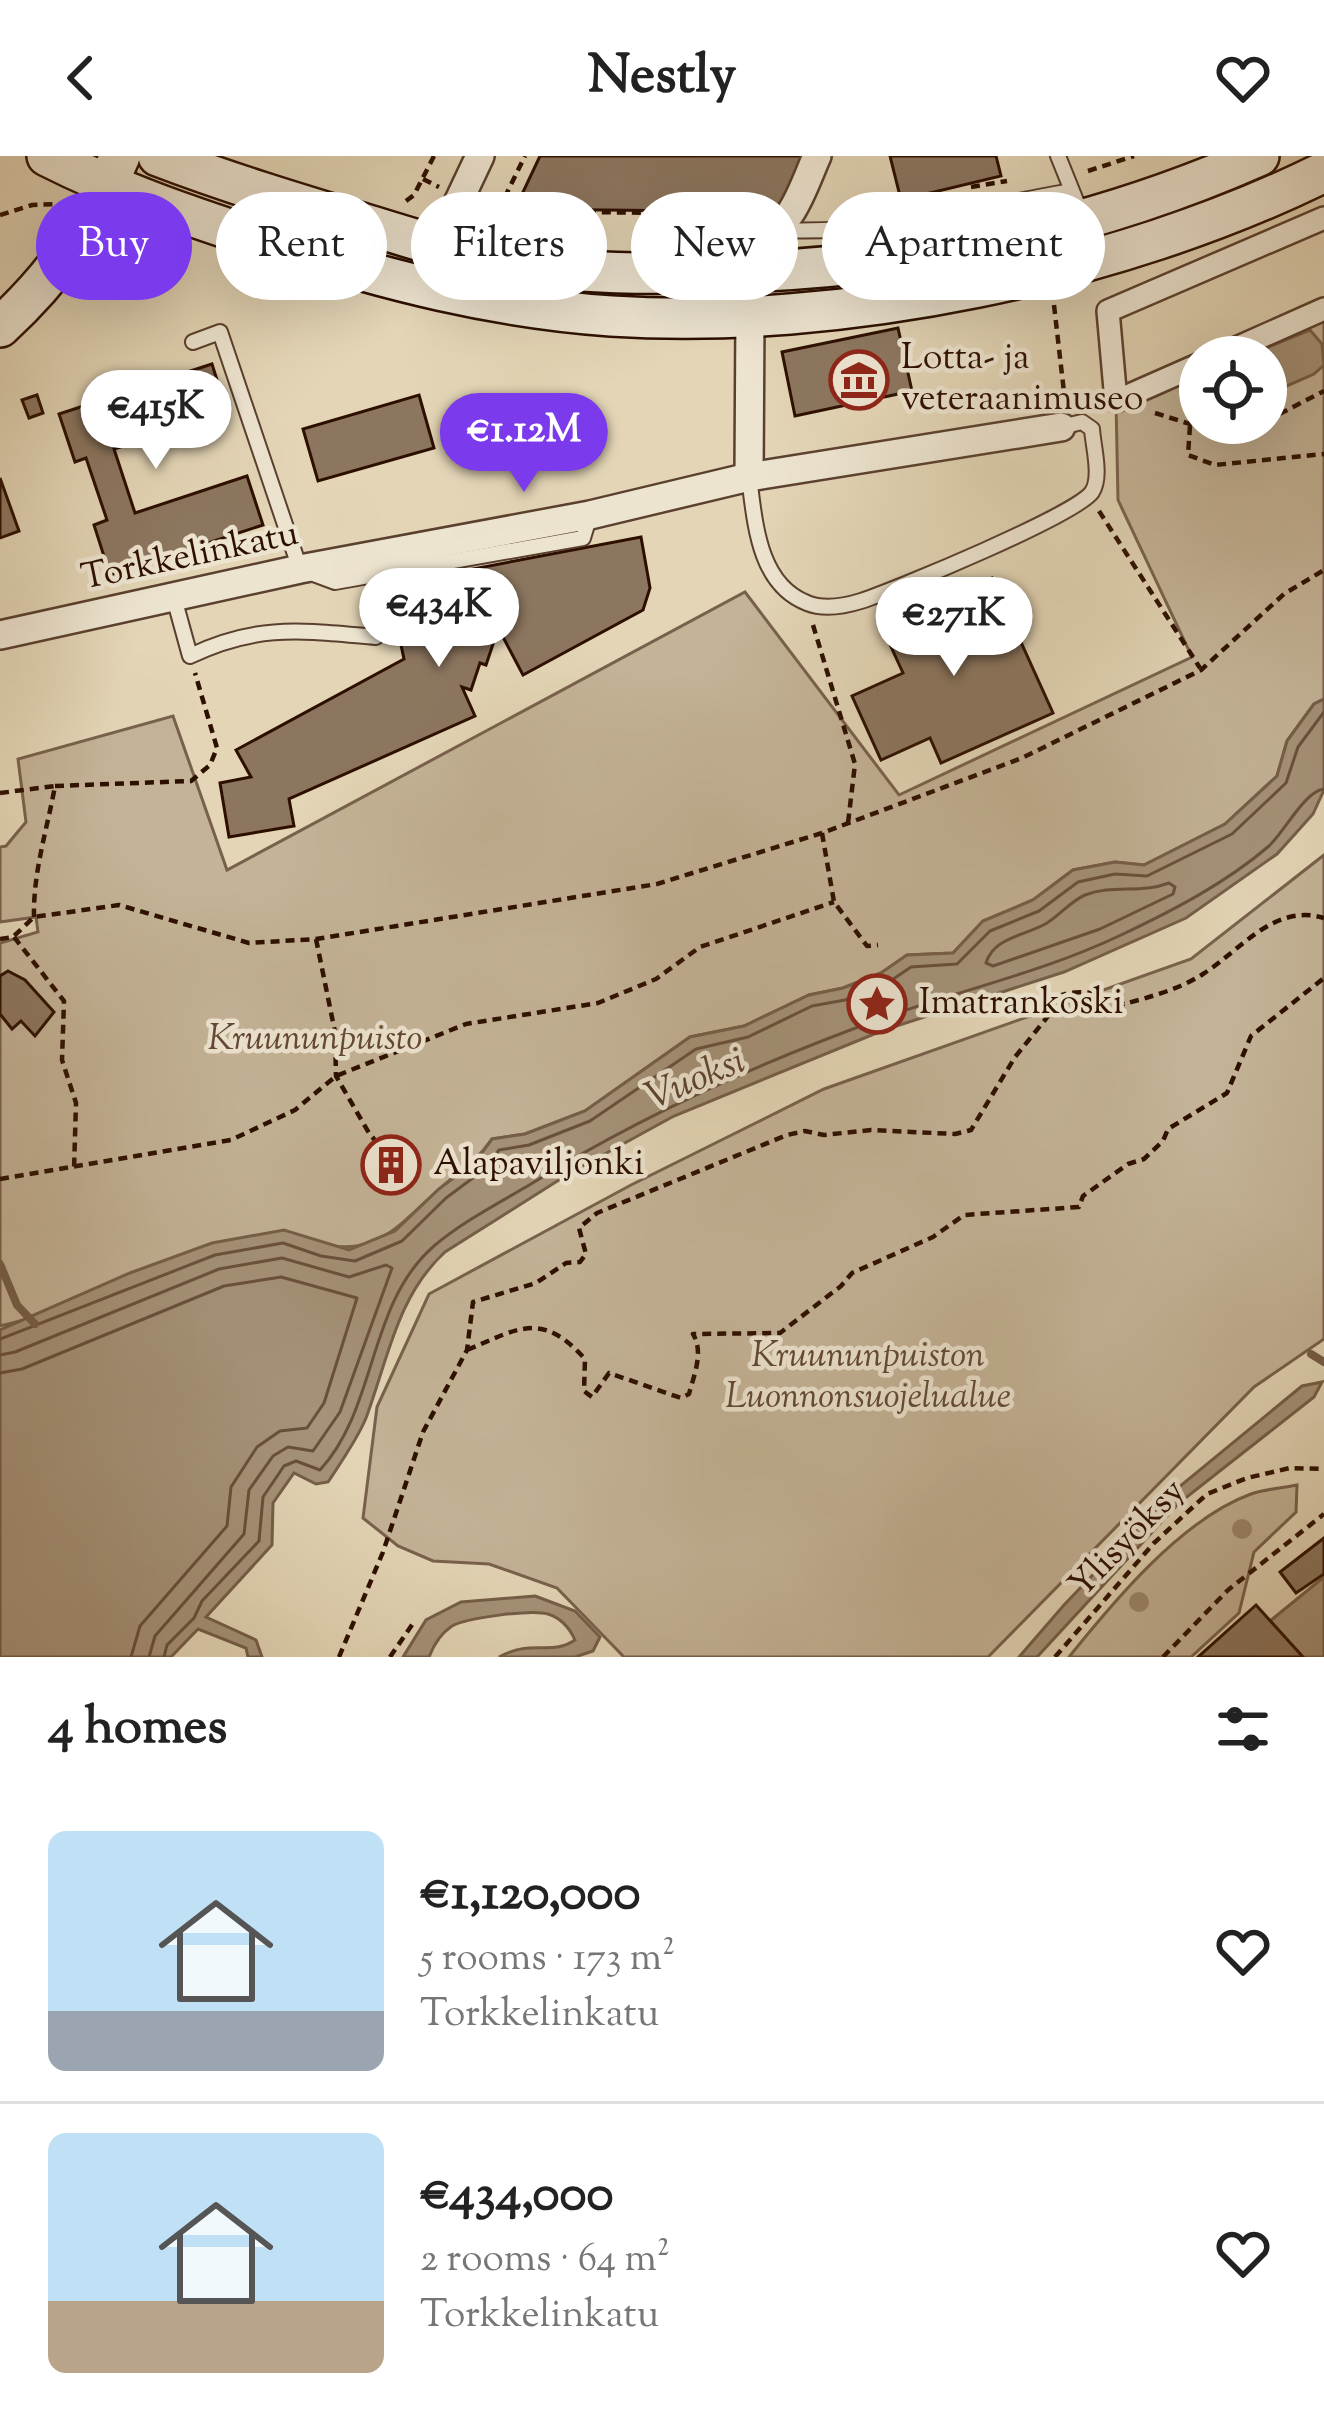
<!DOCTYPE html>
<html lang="en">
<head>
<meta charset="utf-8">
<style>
	:root { --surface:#fff; --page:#f2f2f2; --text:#222; --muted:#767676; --line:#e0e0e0; --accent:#7c3aed }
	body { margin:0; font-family:"Sorts Mill Goudy",serif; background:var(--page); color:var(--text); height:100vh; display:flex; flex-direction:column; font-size:45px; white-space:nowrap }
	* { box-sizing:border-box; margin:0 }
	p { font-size:39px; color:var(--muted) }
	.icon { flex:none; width:66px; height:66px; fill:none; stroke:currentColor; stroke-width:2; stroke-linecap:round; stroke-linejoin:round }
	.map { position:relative; height:1501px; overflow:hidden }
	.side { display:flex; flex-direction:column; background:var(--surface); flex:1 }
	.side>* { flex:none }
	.guide { position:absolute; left:36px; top:36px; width:1254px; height:108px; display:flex; gap:24px }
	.controls { position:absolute; left:1179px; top:180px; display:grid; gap:24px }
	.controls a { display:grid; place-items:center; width:108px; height:108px; border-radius:50%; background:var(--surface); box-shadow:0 12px 48px #0002; font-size:60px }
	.price { position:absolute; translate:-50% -102px; padding:0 27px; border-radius:42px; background:#fff; color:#222; font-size:39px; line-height:78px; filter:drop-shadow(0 3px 6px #0008) }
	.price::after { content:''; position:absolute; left:50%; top:72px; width:36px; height:27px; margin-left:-18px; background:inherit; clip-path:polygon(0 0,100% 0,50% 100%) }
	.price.active { background:var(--accent); color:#fff }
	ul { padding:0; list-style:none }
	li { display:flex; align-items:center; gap:36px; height:300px; padding:0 48px }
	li+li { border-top:3px solid var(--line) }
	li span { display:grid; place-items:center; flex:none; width:336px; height:240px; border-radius:18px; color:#555 }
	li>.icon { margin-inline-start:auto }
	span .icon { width:144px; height:144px; fill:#fffc; stroke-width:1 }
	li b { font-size:51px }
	h2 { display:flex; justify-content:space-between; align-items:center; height:144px; padding:0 48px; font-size:51px }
	.chip { padding:0 42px; border-radius:54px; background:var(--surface); box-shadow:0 12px 48px #0002; font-size:42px; line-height:108px }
	.chip.active { background:var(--accent); color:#fff }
	header { display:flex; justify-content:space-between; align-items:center; height:156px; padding:0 48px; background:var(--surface); font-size:54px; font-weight:700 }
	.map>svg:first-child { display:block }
	.green { fill:#c4b397; stroke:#78614c; stroke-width:3 }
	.water { fill:#a59278; stroke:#755e48; stroke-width:3 }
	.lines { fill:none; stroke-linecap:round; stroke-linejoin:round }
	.shore { stroke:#69503c; stroke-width:3 }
	.stream { stroke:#755e48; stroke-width:8 }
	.building { fill:#8c765f; stroke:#2d0f00; stroke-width:3 }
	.service-casing { stroke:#5a402e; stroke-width:18 }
	.pedestrian-casing { stroke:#5a402e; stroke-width:26 }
	.minor-casing { stroke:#5a402e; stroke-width:32 }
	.secondary-casing { stroke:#2d0f00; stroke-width:44 }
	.path { stroke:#2d0f00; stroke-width:4.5; stroke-dasharray:9 6; stroke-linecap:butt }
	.service { stroke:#ede4d0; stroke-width:14 }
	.pedestrian { stroke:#ede4d0; stroke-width:21 }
	.minor { stroke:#ede4d0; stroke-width:27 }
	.secondary { stroke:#ede4d0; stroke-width:39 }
	.tree { fill:#9c876f }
	.labels { text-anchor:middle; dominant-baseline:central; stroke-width:9; stroke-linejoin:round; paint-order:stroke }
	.poi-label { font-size:36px; fill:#2d0f00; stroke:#ede4d0; text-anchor:start }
	.street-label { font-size:36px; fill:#2d0f00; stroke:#ede4d0 }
	.park-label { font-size:36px; font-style:italic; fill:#624835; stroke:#ede4d0 }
	.water-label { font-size:39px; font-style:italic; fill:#5d4330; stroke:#ede4d0 }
</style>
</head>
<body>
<header><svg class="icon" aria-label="back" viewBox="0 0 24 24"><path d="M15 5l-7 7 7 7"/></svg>Nestly<svg class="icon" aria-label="heart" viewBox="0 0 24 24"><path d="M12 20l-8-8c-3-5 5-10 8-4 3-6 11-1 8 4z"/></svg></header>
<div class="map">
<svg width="1324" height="1501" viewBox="0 0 1324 1501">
	<rect width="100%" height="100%" fill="#e3d5b6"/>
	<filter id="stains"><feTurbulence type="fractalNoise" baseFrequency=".00167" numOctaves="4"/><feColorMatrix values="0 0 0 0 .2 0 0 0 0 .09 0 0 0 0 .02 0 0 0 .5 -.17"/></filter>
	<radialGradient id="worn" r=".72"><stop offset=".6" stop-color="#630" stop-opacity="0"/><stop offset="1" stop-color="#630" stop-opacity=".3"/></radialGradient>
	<g class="green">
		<path d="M 1324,153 L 1324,543 L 1314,548 L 1287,585 L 1277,620 L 1225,668 L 1144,709 L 1115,706 L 1073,714 L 1033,744 L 983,765 L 953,797 L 907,799 L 881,817 L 843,832 L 809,839 L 744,870 L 690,881 L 585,955 L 525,978 L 492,983 C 476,1006 457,1017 437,1035 C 401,1067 377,1101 324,1088 L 0,1170 L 0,787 L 38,776 L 36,761 L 0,766 L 0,691 L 6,690 L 26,666 L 18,603 L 173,560 L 227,714 L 745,436 L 899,639 L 1192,501 L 1118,344 L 1116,245 L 1200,208 L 1200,267 L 1266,267 L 1266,201 L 1216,201 Z"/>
		<path d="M 1324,699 L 1324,1183 L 1254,1231 L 988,1501 L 624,1501 L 557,1432 L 489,1408 L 433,1405 L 398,1390 L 363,1362 L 377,1251 L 429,1138 L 631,1029 L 824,933 L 1191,803 Z"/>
		<path d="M 1297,1329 L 1296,1356 L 1254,1396 L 1239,1457 L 1191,1501 L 1069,1501 C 1114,1445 1182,1363 1251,1338 C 1265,1333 1283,1332 1297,1329 Z"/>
	</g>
	<g class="water">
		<path d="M 1310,174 L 1322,188 L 1324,209 L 1314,218 L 1266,239 L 1266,201 L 1244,201 Z"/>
		<path d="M 1324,543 L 1324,634 L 1313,658 L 1277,698 L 1186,762 L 1064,816 L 884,874 L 674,960 L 570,1017 L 445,1096 C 397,1140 388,1203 366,1262 C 358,1282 340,1308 328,1326 L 316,1328 L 294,1317 L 273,1347 L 272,1389 L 206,1461 L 256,1484 L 262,1501 L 248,1501 L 246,1492 L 198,1473 L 171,1501 L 0,1501 L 0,1174 L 130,1117 L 212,1087 L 284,1074 L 349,1094 L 395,1075 L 439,1033 L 476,1005 L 492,983 L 525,978 L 585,955 L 690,881 L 744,870 L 809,839 L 843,832 L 881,817 L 907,799 L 953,797 L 983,765 L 1033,744 L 1073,714 L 1115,706 L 1144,709 L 1225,668 L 1277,620 L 1287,585 L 1314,548 Z"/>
		<path d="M 1322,1226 L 1314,1241 L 1179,1347 L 1037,1501 L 1019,1501 L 1064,1449 L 1168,1340 L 1302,1230 Z"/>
		<path d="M 1324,1421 L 1324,1501 L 1303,1501 L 1270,1465 Z"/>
		<path d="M 535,1440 L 575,1455 L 600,1481 L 593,1495 L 575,1501 L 499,1501 C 534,1482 549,1501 575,1484 C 570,1473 561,1462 548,1458 C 532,1453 466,1462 452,1470 C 440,1478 434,1488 429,1501 L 403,1501 L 426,1464 L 461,1446 Z"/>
	</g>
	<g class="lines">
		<g class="shore">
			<path d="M 1169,727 L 1175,731 L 1173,738 L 1100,773 L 993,810 L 986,807 C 994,781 1025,780 1047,767 C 1060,759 1071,745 1085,739 C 1113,728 1141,738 1169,727 Z"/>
			<path d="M 0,1183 L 215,1099 L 283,1087 L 321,1100 L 355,1105 L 402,1085 L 446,1042 L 485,1013 L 499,994 L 529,989 L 590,965 L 696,893 L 748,881 L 812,850 L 845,844 L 886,828 L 911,811 L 957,808 L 990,775 L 1039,755 L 1078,726 L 1115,718 L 1147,720 L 1232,678 L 1286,627 L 1298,591 L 1324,556"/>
			<path d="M 0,1199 L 15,1196 L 219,1113 L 282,1102 L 349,1121 L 386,1109 L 392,1112 L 340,1256 L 313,1295 L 288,1291 L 273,1300 L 249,1334 L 244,1378 L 155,1480 L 149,1501"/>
			<path d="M 0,1217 L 22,1213 L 224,1130 L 281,1121 L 357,1142 L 324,1247 L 307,1272 L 280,1275 L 257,1291 L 231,1331 L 227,1370 L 140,1470 L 131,1501"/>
			<path d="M 164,1501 L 167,1489 L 194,1462 L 202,1445 L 259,1385 L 263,1341 L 284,1310 L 296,1305 L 320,1314 C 378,1251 367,1148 434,1090 C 461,1067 495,1049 526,1031 C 638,961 756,908 880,863 C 960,834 1044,816 1121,779 C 1172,755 1226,727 1269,690 C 1285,675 1305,635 1324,633"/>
		</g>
		<g class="stream">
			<path d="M 0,1108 L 17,1149 L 35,1168"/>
			<path d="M 1311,1198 L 1324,1206"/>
		</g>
	</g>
	<g class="building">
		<path d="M 540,0 L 811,0 L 785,56 L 515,53 Z"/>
		<path d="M 890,0 L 996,0 L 1001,20 L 901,44 Z"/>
		<path d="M 898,172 L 912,235 L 795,260 L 782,196 Z"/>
		<path d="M 212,208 L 227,256 L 114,293 L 135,357 L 247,320 L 263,369 L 110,419 L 94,369 L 107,364 L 86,302 L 75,306 L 59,258 Z"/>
		<path d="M 37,239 L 43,257 L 29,262 L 22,244 Z"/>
		<path d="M 419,239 L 434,292 L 318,325 L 303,273 Z"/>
		<path d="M 0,322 L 19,375 L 0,382 Z"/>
		<path d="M 641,381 L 650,432 L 643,454 L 523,519 L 503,481 L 495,482 L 486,509 L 480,507 L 471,534 L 462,531 L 475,560 L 289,643 L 294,670 L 229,681 L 220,627 L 251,621 L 236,594 L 404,503 L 393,452 L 442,442 L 431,421 Z"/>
		<path d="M 992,422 L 1053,557 L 941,607 L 930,582 L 881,604 L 852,540 L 903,517 L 882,471 Z"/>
		<path d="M 8,815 L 25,824 L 54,856 L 35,880 L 21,865 L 12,873 L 0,858 L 0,820 Z"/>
		<circle cx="391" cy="1005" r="10"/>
		<path d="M 1324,1382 L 1324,1418 L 1296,1437 L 1280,1416 Z"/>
		<path d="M 1256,1449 L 1303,1501 L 1198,1501 Z"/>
	</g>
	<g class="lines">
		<g class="service-casing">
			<g id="service">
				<path d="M 1058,0 L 1083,62"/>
				<path d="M 779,74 C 876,79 976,52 1071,35"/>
				<path d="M 193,186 L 220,176 L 300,413 L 335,426 L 583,382 L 590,359"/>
				<path d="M 749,321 C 755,366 758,428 807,447 C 824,454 845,450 861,445 C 897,433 1076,359 1092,336 C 1102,321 1093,290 1092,273 L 1082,266 L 1061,271"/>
				<path d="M 174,442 L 190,500 C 259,467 304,475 376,481"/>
			</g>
		</g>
		<g class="pedestrian-casing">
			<g id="pedestrian">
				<path d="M 1216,201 L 1324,153"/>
				<path d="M 1200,208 L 1116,245 L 1108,155 L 1324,62"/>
			</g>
		</g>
		<g class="minor-casing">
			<g id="minor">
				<path d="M 427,134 L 437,91 L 480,0"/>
				<path d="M 749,321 L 750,158 L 752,117 L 762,83 C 794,67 803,31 817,0"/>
				<path d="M 0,479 L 300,413 L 590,359 L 749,321 L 1061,271"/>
			</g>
		</g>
		<g class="secondary-casing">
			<g id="secondary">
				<path d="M 47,0 C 120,37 197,63 275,88 C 385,124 495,152 611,160 C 839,175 1120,117 1324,16"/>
				<path d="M 158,0 C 226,26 295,47 365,68 C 414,83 463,99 514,107 C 569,117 629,118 686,117 C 883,117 1078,80 1259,0"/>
				<path d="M 0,171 C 57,119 89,70 120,0"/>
			</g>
		</g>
		<g class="path">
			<path d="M 1088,15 L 1134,0"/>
			<path d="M 423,23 L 439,31"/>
			<path d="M 971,31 L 1007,25"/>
			<path d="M 406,45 L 414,39 L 434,0"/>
			<path d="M 483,49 L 498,55 L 746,58"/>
			<path d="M 498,55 L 525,0"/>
			<path d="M 0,59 L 32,49 L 59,48"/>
			<path d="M 118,76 L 134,83 L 146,78"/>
			<path d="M 1054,149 L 1065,245"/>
			<path d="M 1194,237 L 1200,255"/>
			<path d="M 1155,257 L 1206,273 L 1248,267"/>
			<path d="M 1266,265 L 1324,235"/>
			<path d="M 1190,270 L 1188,299 L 1215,309 L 1324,298"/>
			<path d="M 1099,355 L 1200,512"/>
			<path d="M 813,469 L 855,608 L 848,667"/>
			<path d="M 55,630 L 191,625 L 210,609 L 217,592 L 195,517"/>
			<path d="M 0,637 L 55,630 C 47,674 33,716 34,761"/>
			<path d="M 822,677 L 834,746 L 867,790 L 878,789"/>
			<path d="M 14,781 L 64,845 L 62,904 L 76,947 L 74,1014"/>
			<path d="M 0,783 L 13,781 L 34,761 L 119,749 L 249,787 L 316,783 L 657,728 L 822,677 L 1022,602 L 1201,514 L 1284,438 L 1324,414"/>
			<path d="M 316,783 L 335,876 L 336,920 L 369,977 L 383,994"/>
			<path d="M 0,1023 L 231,984 L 295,954 L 336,920 L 466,868 L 598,847 L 656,823 L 700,791 L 834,746"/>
			<path d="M 467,1194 C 518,1173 541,1154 585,1203 L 584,1235 L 592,1241 L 609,1217 L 681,1242 L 689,1238 C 694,1219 704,1196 693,1178 L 780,1177 L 841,1130 L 852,1117 L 933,1081 L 964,1059 L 1079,1051 L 1083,1040 L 1128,1008 L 1144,1003 L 1163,985 L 1168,973 L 1227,937 L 1251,880 L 1324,822"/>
			<path d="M 339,1501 L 383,1396 L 423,1276 L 467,1194 L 473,1146 L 536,1127 L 566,1107 L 580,1106 L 586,1098 L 579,1072 L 597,1057 L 787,979 L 805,975 L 824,979 L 871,974 L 955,978 L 971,974 L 1015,901 L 1053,854 L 1056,841 C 1080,831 1101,838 1124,848 C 1150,841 1180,833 1203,818 C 1241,794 1274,747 1324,762"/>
			<path d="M 390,1501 L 414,1466"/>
			<path d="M 1055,1501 L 1154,1387 L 1207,1338 L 1247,1322 L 1290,1312 L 1324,1313"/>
			<path d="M 1163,1501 L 1228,1434 L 1324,1358"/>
		</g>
		<use href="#service" class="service"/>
		<use href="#pedestrian" class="pedestrian"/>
		<use href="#minor" class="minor"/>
		<use href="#secondary" class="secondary"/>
	</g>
	<g class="tree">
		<circle cx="1242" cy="1373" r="10"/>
		<circle cx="1139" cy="1446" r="10"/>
	</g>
	<defs>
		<g id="museum-ring" transform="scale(3)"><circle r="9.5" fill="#ede4d0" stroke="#8f2418" stroke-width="1.5"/><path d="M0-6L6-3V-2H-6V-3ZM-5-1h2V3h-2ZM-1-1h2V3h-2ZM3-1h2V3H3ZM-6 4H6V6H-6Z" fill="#8f2418"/></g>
		<g id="sight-ring" transform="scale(3)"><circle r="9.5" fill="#ede4d0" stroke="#8f2418" stroke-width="1.5"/><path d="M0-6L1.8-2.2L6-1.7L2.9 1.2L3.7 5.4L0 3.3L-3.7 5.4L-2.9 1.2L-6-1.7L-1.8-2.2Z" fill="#8f2418"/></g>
		<g id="building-ring" transform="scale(3)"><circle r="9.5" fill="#ede4d0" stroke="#8f2418" stroke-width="1.5"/><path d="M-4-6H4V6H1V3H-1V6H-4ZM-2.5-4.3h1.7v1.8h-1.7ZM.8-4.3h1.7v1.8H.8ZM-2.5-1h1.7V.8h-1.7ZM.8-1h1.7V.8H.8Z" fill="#8f2418"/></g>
	</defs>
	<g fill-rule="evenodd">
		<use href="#museum-ring" x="859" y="224"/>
		<use href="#sight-ring" x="877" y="848"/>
		<use href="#building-ring" x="391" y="1009"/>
	</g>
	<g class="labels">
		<g class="poi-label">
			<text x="901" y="203">Lotta- ja<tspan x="901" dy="41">veteraanimuseo</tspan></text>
			<text x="919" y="848">Imatrankoski</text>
			<text x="433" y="1009">Alapaviljonki</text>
		</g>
		<g class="street-label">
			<text transform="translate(190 401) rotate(-12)">Torkkelinkatu</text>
			<text transform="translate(1128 1383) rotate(-46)">Ylisyöksy</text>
		</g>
		<g class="park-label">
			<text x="315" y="884">Kruununpuisto</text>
			<text x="868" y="1201">Kruununpuiston<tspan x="868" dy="41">Luonnonsuojelualue</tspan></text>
		</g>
		<g class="water-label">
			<text transform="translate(696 925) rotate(-23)">Vuoksi</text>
		</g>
	</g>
	<rect width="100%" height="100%" filter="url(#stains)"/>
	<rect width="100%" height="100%" fill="url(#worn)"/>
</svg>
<div class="controls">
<a><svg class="icon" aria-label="locate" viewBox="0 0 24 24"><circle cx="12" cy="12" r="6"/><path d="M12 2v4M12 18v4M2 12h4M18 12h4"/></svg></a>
</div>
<b class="price" style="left:156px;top:316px">€415K</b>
<b class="price active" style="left:524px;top:339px">€1.12M</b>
<b class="price" style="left:439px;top:514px">€434K</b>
<b class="price" style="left:954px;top:523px">€271K</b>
<div class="guide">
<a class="chip active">Buy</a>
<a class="chip">Rent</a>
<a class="chip">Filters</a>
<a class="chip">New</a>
<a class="chip">Apartment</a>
</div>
</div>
<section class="side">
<h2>4 homes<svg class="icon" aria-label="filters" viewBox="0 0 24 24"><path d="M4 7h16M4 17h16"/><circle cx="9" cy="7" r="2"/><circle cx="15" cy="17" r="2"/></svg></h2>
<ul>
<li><span style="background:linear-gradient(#bfe0f5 75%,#9aa5b1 0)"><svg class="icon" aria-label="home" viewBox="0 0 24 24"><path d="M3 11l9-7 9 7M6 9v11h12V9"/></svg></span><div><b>€1,120,000</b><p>5 rooms · 173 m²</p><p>Torkkelinkatu</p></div><svg class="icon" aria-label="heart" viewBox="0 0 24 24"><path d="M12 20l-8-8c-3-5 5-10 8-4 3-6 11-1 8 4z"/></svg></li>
<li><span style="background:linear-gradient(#bfe0f5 70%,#b9a48a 0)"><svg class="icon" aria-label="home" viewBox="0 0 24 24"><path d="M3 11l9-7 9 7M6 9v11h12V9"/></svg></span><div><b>€434,000</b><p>2 rooms · 64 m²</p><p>Torkkelinkatu</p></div><svg class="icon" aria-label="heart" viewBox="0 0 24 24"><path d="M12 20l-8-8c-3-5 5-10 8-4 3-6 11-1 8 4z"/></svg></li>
</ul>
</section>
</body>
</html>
